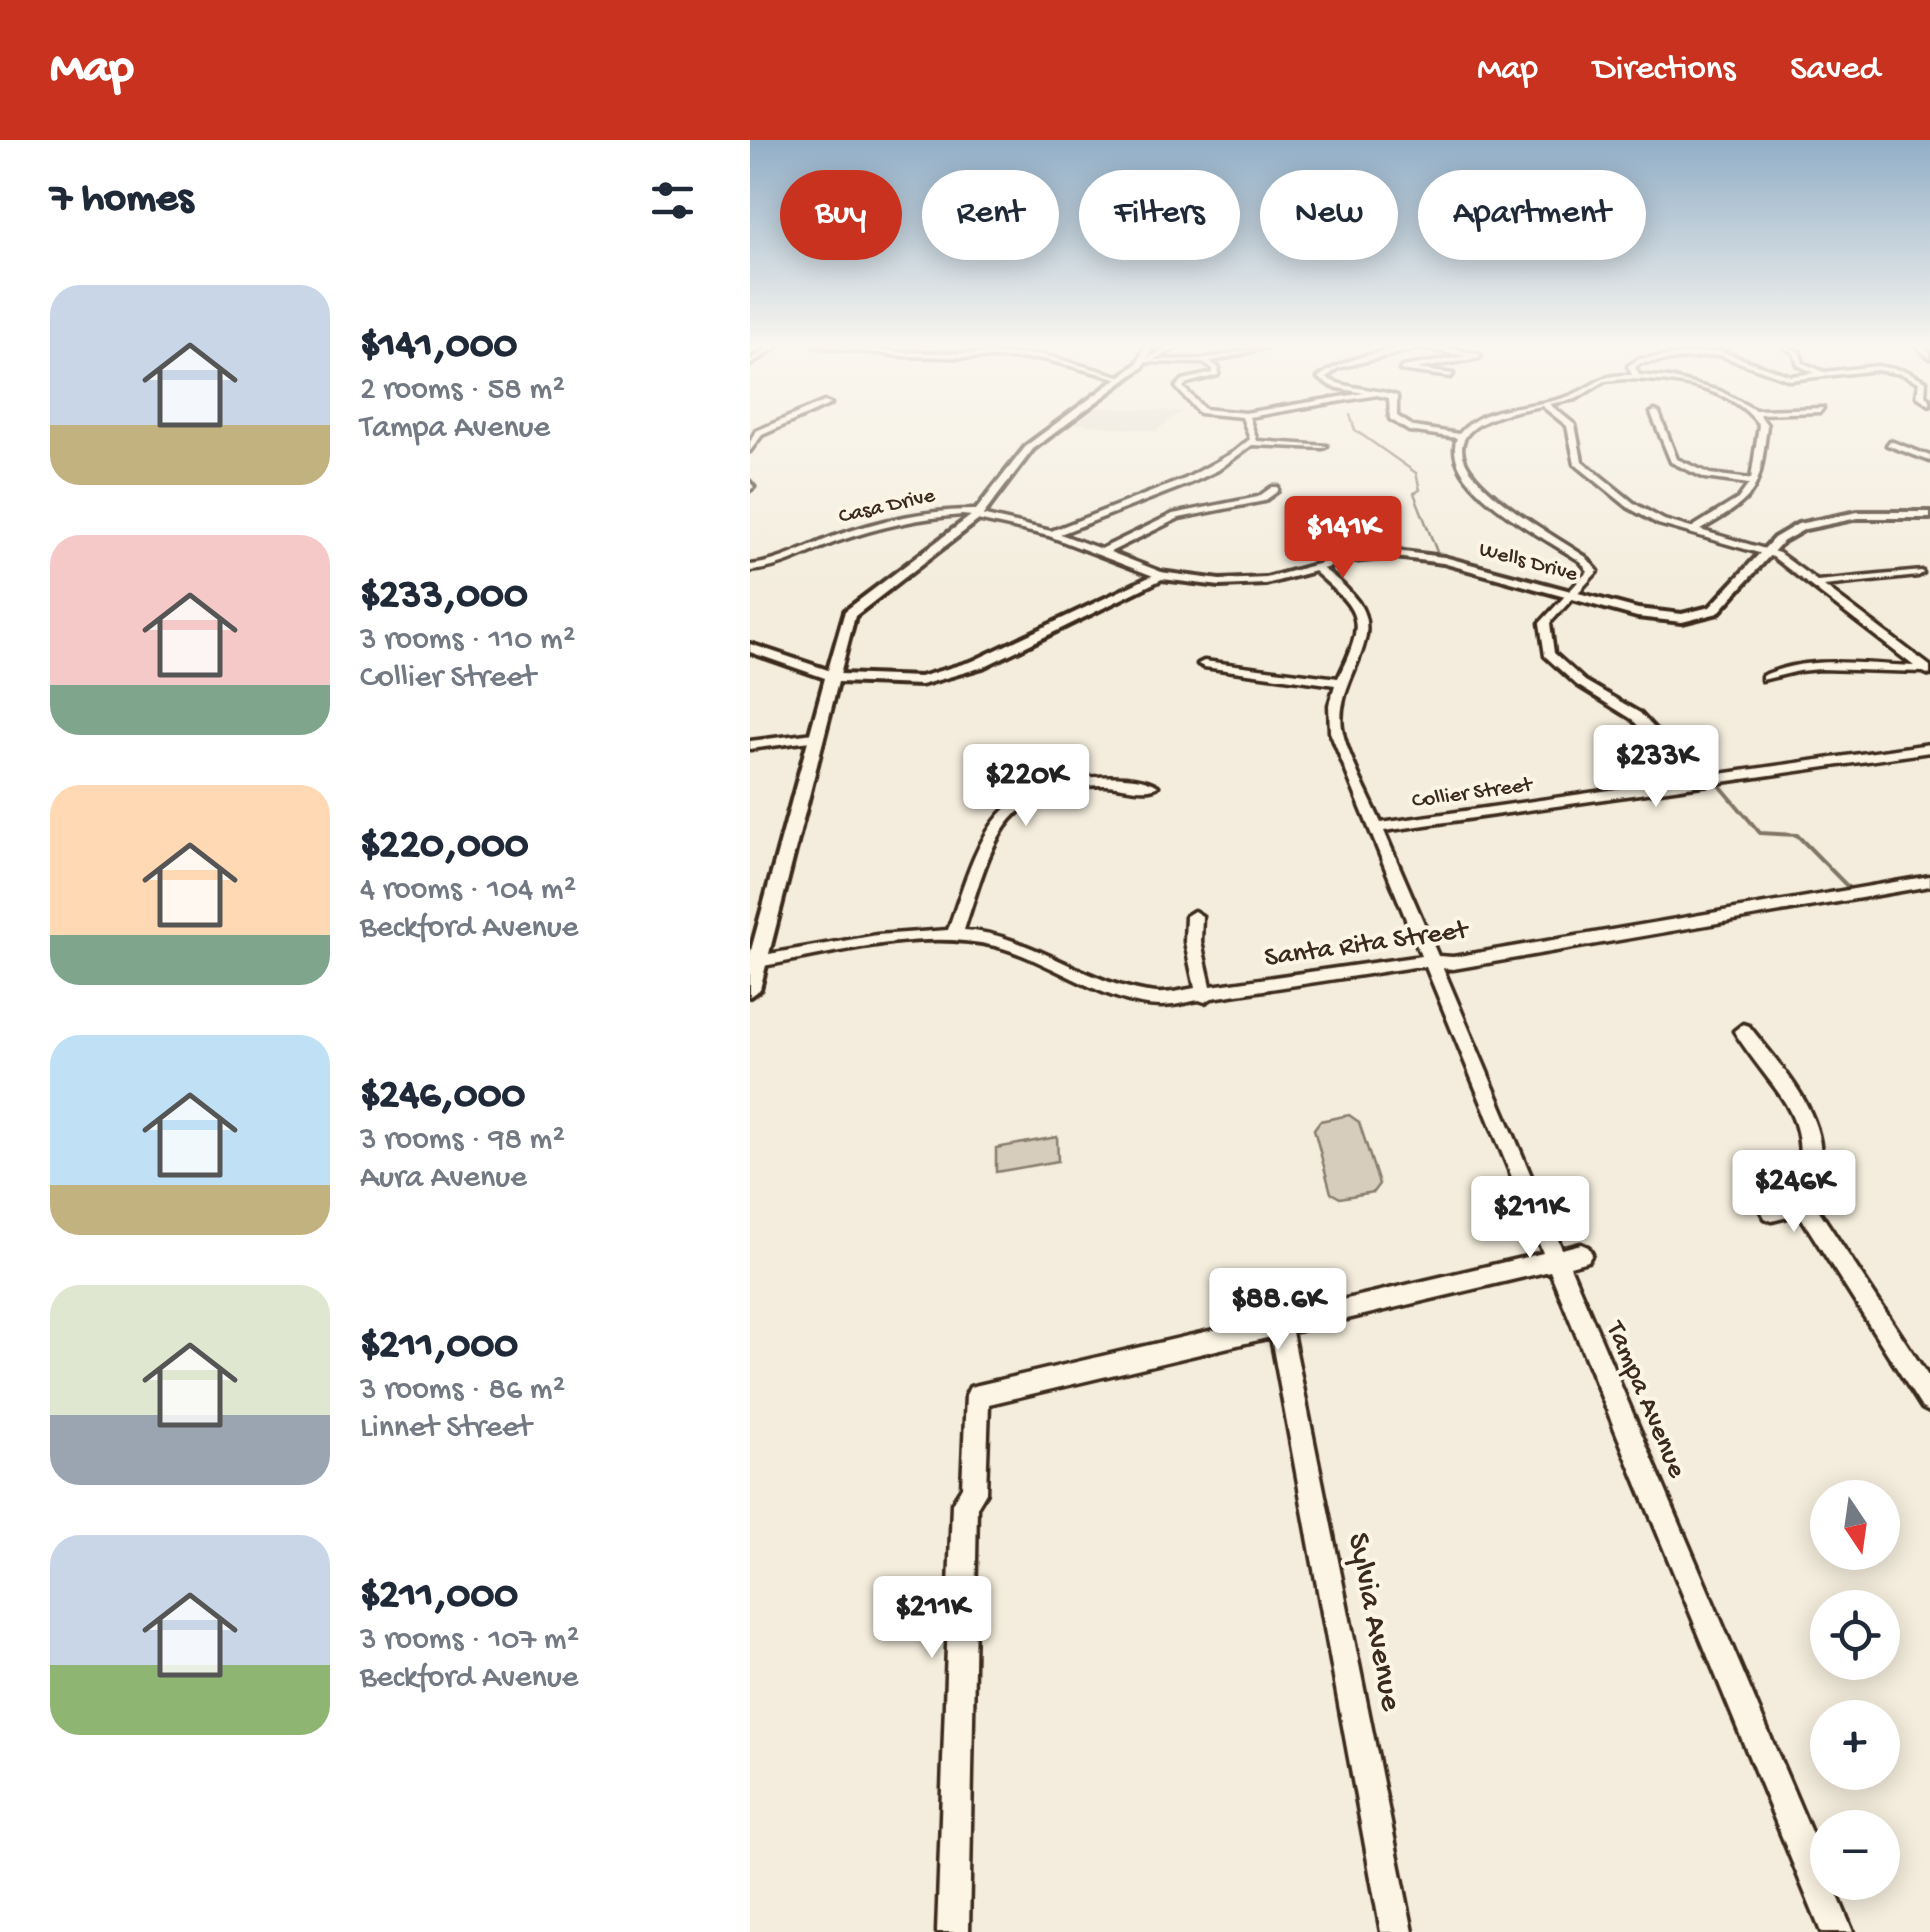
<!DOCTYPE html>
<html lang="en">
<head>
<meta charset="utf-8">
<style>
	:root { --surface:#fff; --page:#f6f6f7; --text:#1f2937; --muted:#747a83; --accent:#c8321e }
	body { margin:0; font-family:"Gochi Hand",sans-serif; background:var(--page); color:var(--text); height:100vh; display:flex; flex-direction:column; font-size:38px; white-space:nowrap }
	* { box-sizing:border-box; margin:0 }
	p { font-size:32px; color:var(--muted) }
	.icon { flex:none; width:55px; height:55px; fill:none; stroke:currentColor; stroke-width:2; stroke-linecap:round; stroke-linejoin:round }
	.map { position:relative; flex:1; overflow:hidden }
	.drawer { display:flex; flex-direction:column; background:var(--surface); width:750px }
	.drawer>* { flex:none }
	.banner { position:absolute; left:30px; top:30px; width:950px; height:90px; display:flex; gap:20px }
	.needle { width:65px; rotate:167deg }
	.fabs { position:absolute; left:1060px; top:1340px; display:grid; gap:20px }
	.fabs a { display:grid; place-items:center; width:90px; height:90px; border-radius:50%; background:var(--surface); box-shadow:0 5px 25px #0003; font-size:50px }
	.price { position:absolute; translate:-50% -85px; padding:0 22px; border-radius:10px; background:#fff; color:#222; font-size:32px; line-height:65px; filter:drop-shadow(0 2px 5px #0008) }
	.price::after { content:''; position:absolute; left:50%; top:60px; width:30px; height:22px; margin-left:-15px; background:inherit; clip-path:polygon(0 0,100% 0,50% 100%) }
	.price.active { background:var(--accent); color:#fff }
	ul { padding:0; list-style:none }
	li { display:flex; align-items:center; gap:30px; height:250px; padding:0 50px }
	li span { display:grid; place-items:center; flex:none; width:280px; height:200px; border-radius:30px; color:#555 }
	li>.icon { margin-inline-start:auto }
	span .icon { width:120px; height:120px; fill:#fffc; stroke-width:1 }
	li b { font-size:42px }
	h2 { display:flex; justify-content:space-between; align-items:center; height:120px; padding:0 50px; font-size:42px }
	.tag { padding:0 35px; border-radius:45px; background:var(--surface); box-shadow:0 5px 25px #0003; font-size:35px; line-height:90px }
	.tag.active { background:var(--accent); color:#fff }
	header { display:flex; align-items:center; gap:60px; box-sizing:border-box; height:140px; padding:0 50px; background:var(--accent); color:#fff }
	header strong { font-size:48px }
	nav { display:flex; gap:55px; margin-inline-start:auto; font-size:35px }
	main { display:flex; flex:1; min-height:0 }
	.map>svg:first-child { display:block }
	.built { fill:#e5ddce }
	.green { fill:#d6cdbd; stroke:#887c6e; stroke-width:2.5 }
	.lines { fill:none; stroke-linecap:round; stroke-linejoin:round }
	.stream-far1 { stroke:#817466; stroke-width:2.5 }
	.stream { stroke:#817466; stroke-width:4 }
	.minor-casing { stroke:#3b2a1e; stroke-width:7 }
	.major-casing { stroke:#3b2a1e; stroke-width:8 }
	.minor { fill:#fcf5e5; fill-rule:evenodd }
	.major { fill:#fcf5e5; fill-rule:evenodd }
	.labels { text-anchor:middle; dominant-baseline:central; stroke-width:8; stroke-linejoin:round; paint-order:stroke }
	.far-street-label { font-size:22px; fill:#3b2a1e; stroke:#fcf5e5 }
	.street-label { font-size:28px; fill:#3b2a1e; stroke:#fcf5e5 }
	.near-street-label { font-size:32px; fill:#3b2a1e; stroke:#fcf5e5 }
</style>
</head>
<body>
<header>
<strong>Map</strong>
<nav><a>Map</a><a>Directions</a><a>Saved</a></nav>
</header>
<main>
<section class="drawer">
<h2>7 homes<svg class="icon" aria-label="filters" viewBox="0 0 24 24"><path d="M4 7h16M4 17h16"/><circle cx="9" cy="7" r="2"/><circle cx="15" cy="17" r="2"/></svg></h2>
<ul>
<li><span style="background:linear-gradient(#c9d6e8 70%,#c2b280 0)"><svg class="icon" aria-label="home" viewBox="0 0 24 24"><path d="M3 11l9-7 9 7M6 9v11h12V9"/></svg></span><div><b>$141,000</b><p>2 rooms · 58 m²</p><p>Tampa Avenue</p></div></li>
<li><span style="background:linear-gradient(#f6c9c9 75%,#7fa58c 0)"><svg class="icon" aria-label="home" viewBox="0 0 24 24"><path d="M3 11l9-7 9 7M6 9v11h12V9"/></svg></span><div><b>$233,000</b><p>3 rooms · 110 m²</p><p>Collier Street</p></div></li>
<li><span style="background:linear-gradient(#ffd9b3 75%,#7fa58c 0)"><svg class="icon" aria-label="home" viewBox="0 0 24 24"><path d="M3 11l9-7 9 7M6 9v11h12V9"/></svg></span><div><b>$220,000</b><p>4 rooms · 104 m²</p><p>Beckford Avenue</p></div></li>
<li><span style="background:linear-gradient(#bfe0f5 75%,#c2b280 0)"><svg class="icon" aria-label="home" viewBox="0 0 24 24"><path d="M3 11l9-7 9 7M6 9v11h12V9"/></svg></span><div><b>$246,000</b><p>3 rooms · 98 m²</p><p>Aura Avenue</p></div></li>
<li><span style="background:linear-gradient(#dfe7d0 65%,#9aa5b1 0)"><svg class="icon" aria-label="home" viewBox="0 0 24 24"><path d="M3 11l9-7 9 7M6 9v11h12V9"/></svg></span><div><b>$211,000</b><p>3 rooms · 86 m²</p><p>Linnet Street</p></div></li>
<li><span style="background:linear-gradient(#c9d6e8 65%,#8fb573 0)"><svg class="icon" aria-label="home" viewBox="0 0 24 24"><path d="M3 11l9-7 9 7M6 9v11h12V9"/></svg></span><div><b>$211,000</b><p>3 rooms · 107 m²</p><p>Beckford Avenue</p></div></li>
</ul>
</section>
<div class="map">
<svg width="1180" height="1792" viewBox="0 0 1180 1792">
	<rect width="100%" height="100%" fill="#f4eddd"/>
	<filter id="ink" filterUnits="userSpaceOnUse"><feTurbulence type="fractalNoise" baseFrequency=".01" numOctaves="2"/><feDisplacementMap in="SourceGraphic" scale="20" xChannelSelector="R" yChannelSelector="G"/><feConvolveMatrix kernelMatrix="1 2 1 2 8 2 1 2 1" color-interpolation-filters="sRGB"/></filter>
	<g filter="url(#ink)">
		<path class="built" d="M 338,267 L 432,271 L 406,291 L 317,283 Z"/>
		<g class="green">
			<path d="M 599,975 L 609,982 L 629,1044 L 623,1052 L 590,1058 L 581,1053 L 564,989 L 570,981 Z"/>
			<path d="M 307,997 L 308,1021 L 246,1032 L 246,1008 Z"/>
		</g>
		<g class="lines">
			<path class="stream-far1" d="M 600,275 L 605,290 L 666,333 L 670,350 L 664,353 L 687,412"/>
			<path class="stream" d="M 961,635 L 1010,693 L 1047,695 L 1099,748"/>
			<g class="minor-casing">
				<g id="minor">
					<path d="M 21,206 L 28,206 L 0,225 L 0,220 Z"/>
					<path d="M 64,206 L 153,212 L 294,215 L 377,238 L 374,240 L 294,219 L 153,216 Z"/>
					<path d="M 422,206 L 430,206 L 403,220 L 454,219 L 520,206 L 460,222 L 469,228 L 468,235 L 437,243 L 433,247 L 454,269 L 495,273 L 614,253 L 583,247 L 568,238 C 589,220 646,205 675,206 C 694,207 713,211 731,215 L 729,218 L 666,229 L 703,234 L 701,237 L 650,230 L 652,227 L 717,216 L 669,208 L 588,228 L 576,238 C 598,250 626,248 647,256 L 647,276 L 664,287 L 709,294 C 738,260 784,271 822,255 C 848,244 849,234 882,235 L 878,226 L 889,219 L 970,211 L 1041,236 L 1065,233 L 1048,225 L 1044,213 L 1032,206 L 1049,211 L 1053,223 L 1074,232 L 1127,226 L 1156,231 L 1176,241 L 1175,255 L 1180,260 L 1180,265 L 1167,256 L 1169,242 L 1152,234 L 1127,230 L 1040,240 L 969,215 L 891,223 L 885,227 L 889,235 L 919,238 L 970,251 L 1005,270 L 1073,268 L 1070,272 L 1009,274 L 1017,285 C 1009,351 1010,356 950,390 L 1029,413 L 1067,441 L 1172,431 L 1173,433 L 1168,436 L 1074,446 L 1180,526 L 1180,535 L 1173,532 L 1070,529 L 1049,531 L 1012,540 L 1012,536 C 1060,514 1113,525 1164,526 L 1023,417 L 908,384 L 879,368 L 825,324 L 817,286 L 792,266 C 618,293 773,376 836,417 L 848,431 L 800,483 L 804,513 L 835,541 L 890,573 L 949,637 L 1180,604 L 1180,612 L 634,691 L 688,816 L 703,817 L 1180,736 L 1180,746 L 703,829 L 693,828 L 812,1109 L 831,1104 L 838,1107 L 842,1114 L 838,1121 L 820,1126 L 1078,1732 L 1078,1742 L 1082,1742 L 1103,1792 L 1071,1792 L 800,1131 L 542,1192 L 663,1792 L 631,1792 L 521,1197 L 239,1264 L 236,1352 L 227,1367 L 219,1792 L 187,1792 L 202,1363 L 212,1347 L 216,1255 L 220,1247 L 793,1113 L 676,827 L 664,827 L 462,858 L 455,862 L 449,860 C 437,862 423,866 411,866 C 357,866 298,819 245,806 C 169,788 83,814 8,827 L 0,821 L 2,817 L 127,795 L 198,790 C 228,705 240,640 347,637 C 366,636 392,636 408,646 C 396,654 371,645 355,645 C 249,646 242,707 214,790 C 283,795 338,846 406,853 C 419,854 433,850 445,848 L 435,802 L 436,776 L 444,771 L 452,776 L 451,802 L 461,846 L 671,816 L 580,592 L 579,565 L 585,545 L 454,527 L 448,524 L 454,521 L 588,538 C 616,480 613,473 564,431 L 564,427 L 567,426 C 583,434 597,448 608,462 C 636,502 585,539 592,588 C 596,613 620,658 631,683 L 936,639 L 882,579 L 827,545 L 795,516 L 790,483 L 838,431 L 830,421 C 797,399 689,346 707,298 L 659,291 L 640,279 L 639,258 L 627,255 L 499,277 L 507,301 L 577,306 L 573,308 L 502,305 L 468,330 L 441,343 L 310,394 L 351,409 L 423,374 L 508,357 L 522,347 L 528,347 L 528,351 L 514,361 L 429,378 L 360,412 L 414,433 L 414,437 L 406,437 L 299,396 L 223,379 L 222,376 L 212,375 C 169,378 129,387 89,401 C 59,412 33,428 0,431 L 0,425 C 30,422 54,408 82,397 C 129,380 179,369 229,370 L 233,373 L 231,375 L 301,391 L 435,339 L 484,312 L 500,299 L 492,277 L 449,273 L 426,247 L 433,240 L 463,233 L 463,229 L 453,223 L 390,222 ZM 874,239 C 919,240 981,245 1009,285 L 1001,339 L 960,334 L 927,319 L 909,273 L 905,271 L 901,273 L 921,322 L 955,338 L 999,344 L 988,359 L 941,388 L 914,380 L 885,364 L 832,321 L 825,285 L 799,264 L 826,259 L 855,241 Z"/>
					<path d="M 1166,206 L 1173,206 L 1180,213 L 1180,218 Z"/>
					<path d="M 74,262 L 81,264 L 12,295 L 0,311 L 0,302 L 6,291 Z"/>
					<path d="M 1140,301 L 1180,316 L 1180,321 L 1137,305 Z"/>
					<path d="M 0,342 L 4,347 L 0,350 Z"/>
					<path d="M 64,593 L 68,594 L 68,600 L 0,609 L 0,601 Z"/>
					<path d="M 993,884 L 999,886 C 1028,923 1070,966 1071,1016 C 1071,1031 1067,1047 1064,1063 L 1180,1239 L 1180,1272 L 1172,1268 L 1049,1074 L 1022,1081 L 1015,1078 L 1012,1072 L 1015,1066 L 1045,1057 C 1064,969 1025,957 984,891 Z"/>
				</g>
			</g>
			<g class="major-casing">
				<path id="major" d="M 396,206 L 404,206 L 393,227 L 283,309 L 230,379 L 105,476 L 90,534 L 170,537 L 223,521 L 410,432 L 470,440 L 516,438 L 601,415 L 645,411 L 694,417 L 888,469 L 932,474 L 960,467 L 1024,398 L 1048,384 L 1108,372 L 1180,372 L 1180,378 L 1108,378 L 1055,389 L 1032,402 L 968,473 L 932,482 L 887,477 L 693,423 L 645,417 L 602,421 L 516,444 L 470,446 L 412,439 L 233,527 L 171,545 L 88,542 L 10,849 L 0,856 L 0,814 L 75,538 L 0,512 L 0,504 L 78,530 L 95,471 L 222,375 L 277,305 L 387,224 Z"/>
			</g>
			<use href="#minor" class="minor"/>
			<use href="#major" class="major"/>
		</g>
	</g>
	<linearGradient id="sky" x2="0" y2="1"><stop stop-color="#91aec7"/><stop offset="0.45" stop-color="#faf7f0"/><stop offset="1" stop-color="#faf7f0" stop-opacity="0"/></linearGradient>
	<rect width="1180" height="457" fill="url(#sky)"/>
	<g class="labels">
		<g class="far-street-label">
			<text transform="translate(137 367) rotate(-13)">Casa Drive</text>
			<text transform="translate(778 423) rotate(15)">Wells Drive</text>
			<text transform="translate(722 654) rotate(-8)">Collier Street</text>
		</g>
		<g class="street-label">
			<text transform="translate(616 805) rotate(-8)">Santa Rita Street</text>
			<text transform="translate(895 1260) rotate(67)">Tampa Avenue</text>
		</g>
		<g class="near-street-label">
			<text transform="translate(623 1482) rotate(79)">Sylvia Avenue</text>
		</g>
	</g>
</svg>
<div class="fabs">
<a><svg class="needle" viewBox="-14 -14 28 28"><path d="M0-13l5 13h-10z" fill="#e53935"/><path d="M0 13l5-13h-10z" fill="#747a83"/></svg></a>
<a><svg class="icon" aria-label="locate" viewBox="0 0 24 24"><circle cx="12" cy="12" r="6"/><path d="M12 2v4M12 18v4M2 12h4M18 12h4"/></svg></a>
<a>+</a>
<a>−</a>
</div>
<b class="price active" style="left:593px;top:441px">$141K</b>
<b class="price" style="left:906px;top:670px">$233K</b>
<b class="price" style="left:276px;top:689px">$220K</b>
<b class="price" style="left:1044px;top:1095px">$246K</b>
<b class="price" style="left:780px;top:1121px">$211K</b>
<b class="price" style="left:528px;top:1213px">$88.6K</b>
<b class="price" style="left:182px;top:1521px">$211K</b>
<div class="banner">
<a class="tag active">Buy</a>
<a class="tag">Rent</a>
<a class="tag">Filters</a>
<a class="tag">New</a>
<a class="tag">Apartment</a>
</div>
</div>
</main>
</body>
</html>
